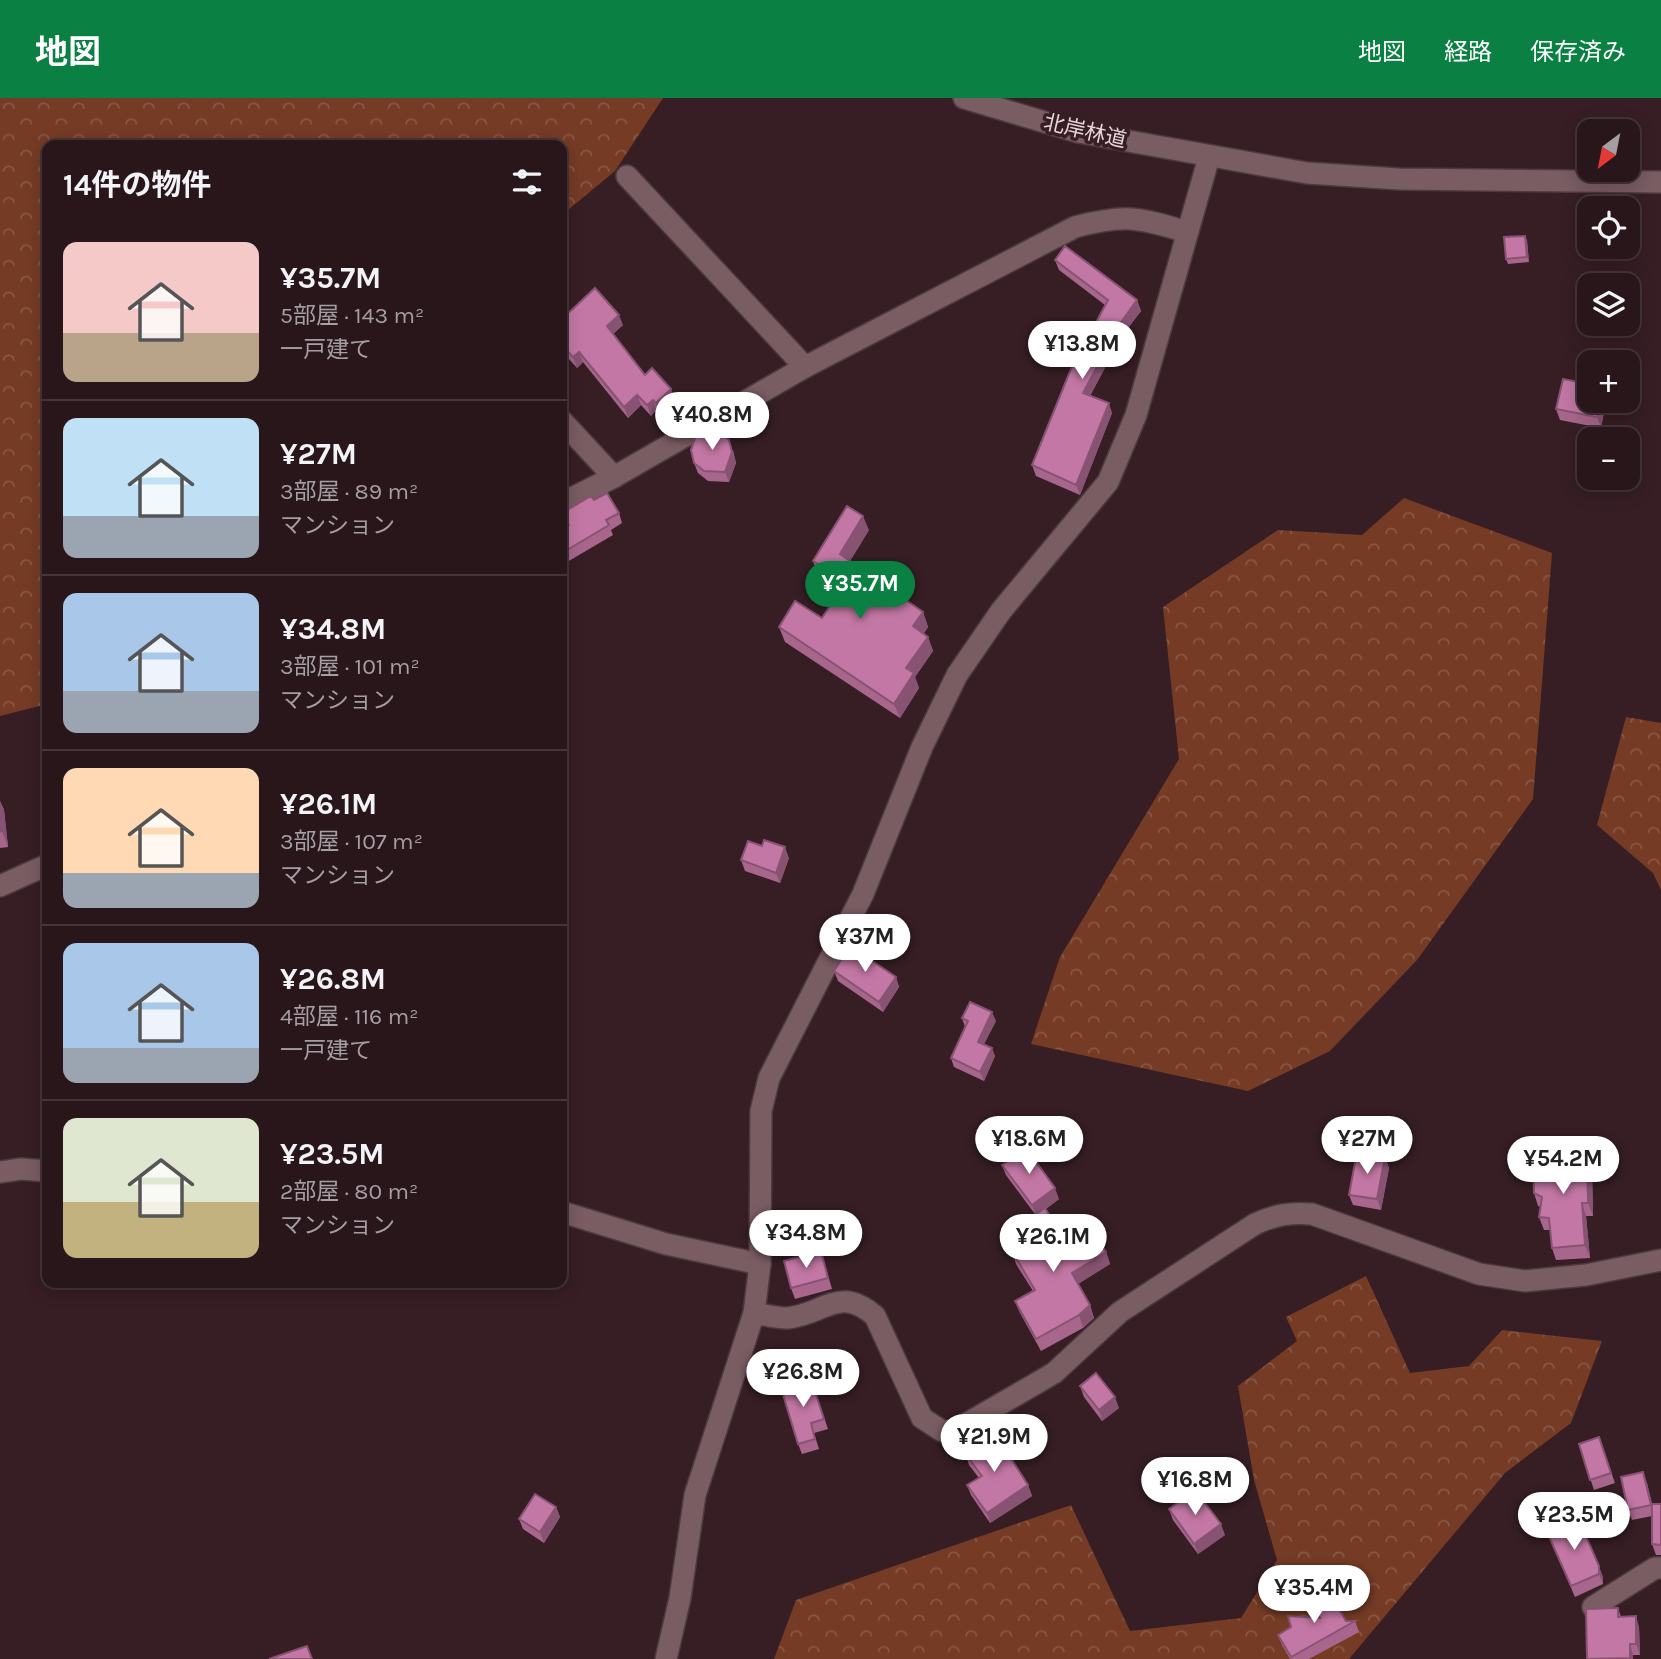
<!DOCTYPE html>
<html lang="ja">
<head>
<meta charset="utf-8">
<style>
	:root { --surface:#28161b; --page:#342328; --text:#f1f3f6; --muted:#a59fa3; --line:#44353a; --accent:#0b8043 }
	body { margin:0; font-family:Karla,"Noto Sans JP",sans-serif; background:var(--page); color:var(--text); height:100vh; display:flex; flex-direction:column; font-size:26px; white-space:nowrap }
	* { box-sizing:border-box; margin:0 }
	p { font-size:23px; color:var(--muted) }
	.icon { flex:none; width:38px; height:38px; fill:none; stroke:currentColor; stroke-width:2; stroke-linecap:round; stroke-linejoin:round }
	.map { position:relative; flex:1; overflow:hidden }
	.sheet { position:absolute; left:42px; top:42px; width:525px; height:1148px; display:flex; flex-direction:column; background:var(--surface); border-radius:14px; box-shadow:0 4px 18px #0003,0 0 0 2px var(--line) }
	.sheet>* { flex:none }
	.needle { width:46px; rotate:212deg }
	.tools { position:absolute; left:1577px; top:21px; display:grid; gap:14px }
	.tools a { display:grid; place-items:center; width:63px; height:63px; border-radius:14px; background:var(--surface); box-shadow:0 4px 18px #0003,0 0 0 2px var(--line); font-size:35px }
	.price { position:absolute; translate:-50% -60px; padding:0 16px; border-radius:24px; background:#fff; color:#222; font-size:23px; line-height:46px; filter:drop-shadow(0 2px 4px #0008) }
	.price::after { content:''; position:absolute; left:50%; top:42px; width:21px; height:16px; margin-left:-10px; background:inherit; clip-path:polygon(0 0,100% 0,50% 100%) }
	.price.on { background:var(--accent); color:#fff }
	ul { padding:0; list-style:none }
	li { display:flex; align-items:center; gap:21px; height:175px; padding:0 21px }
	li+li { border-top:2px solid var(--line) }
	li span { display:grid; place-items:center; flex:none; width:196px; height:140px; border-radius:14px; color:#555 }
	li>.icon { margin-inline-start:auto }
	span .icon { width:84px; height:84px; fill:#fffc; stroke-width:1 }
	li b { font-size:30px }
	h2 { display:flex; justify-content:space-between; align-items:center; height:84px; padding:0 21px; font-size:30px }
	header { display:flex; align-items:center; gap:42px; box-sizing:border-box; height:98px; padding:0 35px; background:var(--accent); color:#fff }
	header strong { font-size:33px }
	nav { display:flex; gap:38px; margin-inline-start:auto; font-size:24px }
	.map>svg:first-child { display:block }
	.forest { fill:url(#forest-crowns) }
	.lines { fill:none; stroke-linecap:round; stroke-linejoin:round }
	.minor-casing { stroke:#4e393e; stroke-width:24 }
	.minor { stroke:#7a5c63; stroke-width:21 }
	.wall { fill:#a8668d }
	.shaded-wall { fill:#885373 }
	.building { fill:#c377a4; stroke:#885373; stroke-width:2 }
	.labels { text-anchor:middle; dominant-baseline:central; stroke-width:7; stroke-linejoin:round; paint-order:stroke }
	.street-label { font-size:21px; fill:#e8d6da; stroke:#361e24 }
</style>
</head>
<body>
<header>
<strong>地図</strong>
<nav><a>地図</a><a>経路</a><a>保存済み</a></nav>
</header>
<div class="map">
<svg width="1661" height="1561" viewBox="0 0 1661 1561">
	<defs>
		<pattern id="forest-crowns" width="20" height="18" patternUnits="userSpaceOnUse" patternTransform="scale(1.75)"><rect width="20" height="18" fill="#753b25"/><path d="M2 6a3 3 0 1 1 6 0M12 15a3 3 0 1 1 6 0" fill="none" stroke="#895744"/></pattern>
	</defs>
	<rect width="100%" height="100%" fill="#361e24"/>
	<g class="forest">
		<path d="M 0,0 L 663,0 L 615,73 L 562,117 L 562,47 L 47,47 L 47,606 L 0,618 Z"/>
		<path d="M 1404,400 L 1552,455 L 1533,701 L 1417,862 L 1330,953 L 1248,993 L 1031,946 L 1060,859 L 1179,661 L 1163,509 L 1278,432 L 1362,437 Z"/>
		<path d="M 1626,619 L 1661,625 L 1661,792 L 1653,775 L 1597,727 Z"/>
		<path d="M 1366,1178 L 1410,1275 L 1469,1268 L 1502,1232 L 1602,1243 L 1571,1325 L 1505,1375 L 1349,1561 L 774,1561 L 796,1502 L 1071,1407 L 1130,1533 L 1241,1520 L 1277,1462 L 1254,1382 L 1238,1288 L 1297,1243 L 1286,1219 Z"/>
	</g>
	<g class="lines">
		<g class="minor-casing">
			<g id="minor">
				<path d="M 964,0 L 1078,34 L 1307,75 L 1399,81 L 1661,84"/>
				<path d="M 627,78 L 805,269"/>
				<path d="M 562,323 L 614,379"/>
				<path d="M 562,405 L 614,379 L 805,269 L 1075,129 C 1124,116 1138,119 1187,134"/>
				<path d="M 0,788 L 47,767"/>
				<path d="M 0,1074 L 21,1071 L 47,1073"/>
				<path d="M 562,1114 L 666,1146 L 760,1166"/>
				<path d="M 754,1215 C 765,1217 776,1220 787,1220 C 824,1217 839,1186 875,1218 L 922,1320 L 942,1333 L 954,1333 L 1054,1275 L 1120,1214 L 1255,1126 C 1275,1117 1290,1114 1312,1116 L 1479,1176 L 1525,1183 L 1586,1177 L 1661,1162"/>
				<path d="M 1593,1509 L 1655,1470 L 1661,1470"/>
				<path d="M 666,1561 L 680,1500 L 695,1397 L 754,1215 L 760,1166 L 761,1013 L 769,980 L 863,796 L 922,649 L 957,577 L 1001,513 L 1108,384 L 1136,317 L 1209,59"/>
			</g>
		</g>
		<use href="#minor" class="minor"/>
	</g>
	<g class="wall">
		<path d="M 1525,138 L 1527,143 L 1529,164 L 1508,166 L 1506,161 Z"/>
		<path d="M 1055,162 L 1137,202 L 1141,213 L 1122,238 L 1090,298 L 1112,315 L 1080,397 L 1036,378 L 1032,367 L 1105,207 L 1059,172 Z"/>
		<path d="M 562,221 L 623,227 L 613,236 L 645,277 L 675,301 L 659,316 L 656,312 L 651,318 L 641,307 L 628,320 L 583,264 L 577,270 L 562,253 Z"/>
		<path d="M 1606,303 L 1601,330 L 1560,322 L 1556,311 Z"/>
		<path d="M 733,352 L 736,365 L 729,384 L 708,383 L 698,375 L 694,365 Z"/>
		<path d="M 594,402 L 619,415 L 622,425 L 611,432 L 613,437 L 562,467 L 566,478 L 562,480 L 562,430 L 567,427 L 562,415 Z"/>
		<path d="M 869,432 L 850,463 L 923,514 L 928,529 L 924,535 L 928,539 L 933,553 L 915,579 L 919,590 L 900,620 L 785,544 L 779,529 L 822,520 L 841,491 L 818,477 L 813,463 Z"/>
		<path d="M 0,703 L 4,712 L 8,749 L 0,750 Z"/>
		<path d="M 789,760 L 780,785 L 745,773 L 741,762 Z"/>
		<path d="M 834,873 L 896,879 L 899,889 L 883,914 L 838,883 Z"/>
		<path d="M 962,920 L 996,923 L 984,946 L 995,958 L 984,983 L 954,969 L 951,960 L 965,929 Z"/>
		<path d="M 41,1026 L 47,1030 L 47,1038 L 45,1036 Z"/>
		<path d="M 1385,1059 L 1389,1070 L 1381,1112 L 1353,1107 L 1349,1097 Z"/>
		<path d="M 1002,1067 L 1059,1101 L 1046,1111 L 1067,1147 L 1106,1154 L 1110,1166 L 1078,1186 L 1090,1207 L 1094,1220 L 1083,1230 L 1041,1253 L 1020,1215 L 1015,1203 L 1033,1193 L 1016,1166 L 1012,1153 L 1030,1142 L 1027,1138 L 1023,1125 L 1035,1116 L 1006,1077 Z"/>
		<path d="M 1592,1070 L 1593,1118 L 1586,1118 L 1590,1160 L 1556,1162 L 1552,1150 L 1550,1132 L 1544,1132 L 1539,1119 L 1541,1109 L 1538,1108 L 1534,1095 Z"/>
		<path d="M 821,1153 L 832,1191 L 795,1201 L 791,1190 Z"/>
		<path d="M 1080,1288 L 1119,1310 L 1102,1323 L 1084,1299 Z"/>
		<path d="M 815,1292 L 828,1331 L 814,1335 L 819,1351 L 802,1356 L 798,1346 Z"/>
		<path d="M 1599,1339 L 1615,1385 L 1594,1392 L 1579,1346 Z"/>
		<path d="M 966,1357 L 1028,1387 L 1032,1398 L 990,1425 L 971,1397 L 967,1387 L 979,1380 L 969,1367 Z"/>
		<path d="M 1647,1385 L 1652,1407 L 1661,1406 L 1661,1457 L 1656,1457 L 1652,1446 L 1652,1418 L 1632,1422 L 1628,1412 Z"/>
		<path d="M 556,1409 L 560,1419 L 544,1445 L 523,1431 L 519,1421 Z"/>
		<path d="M 1169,1411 L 1225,1437 L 1198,1456 L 1173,1422 Z"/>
		<path d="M 1547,1434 L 1603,1479 L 1603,1486 L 1575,1499 Z"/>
		<path d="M 1310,1502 L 1346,1523 L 1355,1523 L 1359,1534 L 1309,1561 L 1290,1561 L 1282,1547 L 1278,1537 L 1318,1520 Z"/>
		<path d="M 1618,1510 L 1621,1519 L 1639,1529 L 1640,1557 L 1633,1557 L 1633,1561 L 1588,1561 Z"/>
	</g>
	<g class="shaded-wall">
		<path d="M 1525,138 L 1527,143 L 1529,164 L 1527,159 Z"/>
		<path d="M 1137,202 L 1141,213 L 1122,238 L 1086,305 L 1083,295 L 1119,227 Z"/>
		<path d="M 619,217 L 623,227 L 610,238 L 607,228 Z"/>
		<path d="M 579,254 L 583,264 L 577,270 L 573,259 Z"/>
		<path d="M 671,291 L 675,301 L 659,316 L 656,305 Z"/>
		<path d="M 637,297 L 641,307 L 628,320 L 624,309 Z"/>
		<path d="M 653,302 L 656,312 L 651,318 L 647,307 Z"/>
		<path d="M 1600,303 L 1606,303 L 1601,330 L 1597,319 Z"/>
		<path d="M 1109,305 L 1112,315 L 1080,397 L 1076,387 Z"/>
		<path d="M 729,342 L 736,365 L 729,384 L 725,374 Z"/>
		<path d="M 863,418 L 869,432 L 845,471 L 840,456 Z"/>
		<path d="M 923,514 L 928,529 L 919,542 L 913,528 Z"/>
		<path d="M 928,539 L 933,553 L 915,579 L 919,590 L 900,620 L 894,606 L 906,570 Z"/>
		<path d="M 0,703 L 4,712 L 8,749 L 2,733 L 0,714 Z"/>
		<path d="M 785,749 L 789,760 L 780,785 L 776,775 Z"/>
		<path d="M 896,879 L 899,889 L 883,914 L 879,904 Z"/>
		<path d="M 992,914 L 996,923 L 981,952 L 978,944 Z"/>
		<path d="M 992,950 L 995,958 L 984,983 L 980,974 Z"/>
		<path d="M 1587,1058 L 1592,1070 L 1593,1118 L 1588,1105 Z"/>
		<path d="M 1385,1059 L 1389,1070 L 1381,1112 L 1377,1101 Z"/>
		<path d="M 1055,1090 L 1059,1101 L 1036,1118 L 1032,1107 Z"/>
		<path d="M 1582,1105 L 1586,1118 L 1590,1160 L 1585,1147 Z"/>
		<path d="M 1106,1154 L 1110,1166 L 1076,1187 L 1072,1175 Z"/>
		<path d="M 1090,1207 L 1094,1220 L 1083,1230 L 1079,1217 Z"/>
		<path d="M 1115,1299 L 1119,1310 L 1102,1323 L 1099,1312 Z"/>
		<path d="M 1643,1374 L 1647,1385 L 1655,1417 L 1651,1407 Z"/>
		<path d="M 1028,1387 L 1032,1398 L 990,1425 L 987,1415 Z"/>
		<path d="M 556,1409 L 560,1419 L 544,1445 L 540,1434 Z"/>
		<path d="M 1221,1426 L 1225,1437 L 1198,1456 L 1194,1446 Z"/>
		<path d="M 1599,1468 L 1603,1479 L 1603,1486 L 1599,1476 Z"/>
		<path d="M 1636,1518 L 1639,1529 L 1640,1557 L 1636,1546 Z"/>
		<path d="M 1630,1546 L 1633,1557 L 1633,1561 L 1630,1561 Z"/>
	</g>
	<g class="building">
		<path d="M 1525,138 L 1527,159 L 1506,161 L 1504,139 Z"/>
		<path d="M 1065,148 L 1137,202 L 1119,227 L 1083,295 L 1109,305 L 1076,387 L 1032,367 L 1071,271 L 1108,202 L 1055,162 Z"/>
		<path d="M 595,190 L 619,217 L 607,228 L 645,277 L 652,270 L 671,291 L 656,305 L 653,302 L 647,307 L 637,297 L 624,309 L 579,254 L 573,259 L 562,247 L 562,221 Z"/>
		<path d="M 1563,281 L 1589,286 L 1589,303 L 1600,303 L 1597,319 L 1556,311 Z"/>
		<path d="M 706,333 L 718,334 L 729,342 L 732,354 L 725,374 L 704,373 L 694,365 L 691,352 L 695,340 Z"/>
		<path d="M 607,395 L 619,415 L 606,422 L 609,427 L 562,455 L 562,430 L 569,427 L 562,415 L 591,398 L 594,402 Z"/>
		<path d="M 847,408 L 863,418 L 840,456 L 923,514 L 913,528 L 928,539 L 906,570 L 914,575 L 894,606 L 779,529 L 795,503 L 822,520 L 846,483 L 813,463 Z"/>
		<path d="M 0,714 L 2,733 L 0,734 Z"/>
		<path d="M 764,742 L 785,749 L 776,775 L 741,762 L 748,743 L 762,748 Z"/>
		<path d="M 850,848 L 896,879 L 879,904 L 834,873 Z"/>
		<path d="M 970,904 L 992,914 L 978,944 L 992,950 L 980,974 L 951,960 L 968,923 L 962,920 Z"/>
		<path d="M 47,1015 L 47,1030 L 41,1026 Z"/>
		<path d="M 1026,1050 L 1055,1090 L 1032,1107 L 1002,1067 Z"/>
		<path d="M 1357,1054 L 1385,1059 L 1377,1101 L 1349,1097 Z"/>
		<path d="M 1533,1058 L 1587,1058 L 1588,1105 L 1582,1105 L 1585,1147 L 1552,1150 L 1549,1120 L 1539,1119 L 1542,1099 L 1534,1095 Z"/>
		<path d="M 1045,1110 L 1067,1147 L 1092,1132 L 1106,1154 L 1072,1175 L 1090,1207 L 1079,1217 L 1036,1241 L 1015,1203 L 1035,1192 L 1012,1153 L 1033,1141 L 1023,1125 Z"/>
		<path d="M 821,1153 L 828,1180 L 791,1190 L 784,1163 Z"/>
		<path d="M 1096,1275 L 1115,1299 L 1099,1312 L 1080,1288 Z"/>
		<path d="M 811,1281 L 824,1321 L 811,1325 L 815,1341 L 798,1346 L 781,1290 Z"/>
		<path d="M 994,1334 L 1028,1387 L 987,1415 L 967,1387 L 982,1378 L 966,1357 Z"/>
		<path d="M 1599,1339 L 1611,1375 L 1590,1382 L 1579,1346 Z"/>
		<path d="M 1643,1374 L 1651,1407 L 1628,1412 L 1621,1379 Z"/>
		<path d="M 1195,1392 L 1221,1426 L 1194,1446 L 1169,1411 Z"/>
		<path d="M 535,1396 L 556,1409 L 540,1434 L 519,1421 Z"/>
		<path d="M 1652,1406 L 1661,1406 L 1661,1447 L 1652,1446 Z"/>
		<path d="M 1578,1420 L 1599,1468 L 1599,1476 L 1571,1488 L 1547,1434 Z"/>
		<path d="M 1328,1492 L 1346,1523 L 1355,1523 L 1291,1559 L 1278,1537 L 1291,1529 L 1288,1518 L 1320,1520 L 1310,1502 Z"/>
		<path d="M 1618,1510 L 1618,1519 L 1636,1518 L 1636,1546 L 1630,1546 L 1630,1560 L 1587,1561 L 1586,1511 Z"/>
		<path d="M 307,1548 L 312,1561 L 269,1561 Z"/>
	</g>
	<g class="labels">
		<g class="street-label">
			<text transform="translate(1085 33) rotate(13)">北岸林道</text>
		</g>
	</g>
</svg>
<div class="tools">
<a><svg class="needle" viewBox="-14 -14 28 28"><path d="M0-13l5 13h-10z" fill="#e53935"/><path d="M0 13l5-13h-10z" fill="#a59fa3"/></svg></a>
<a><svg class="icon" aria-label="locate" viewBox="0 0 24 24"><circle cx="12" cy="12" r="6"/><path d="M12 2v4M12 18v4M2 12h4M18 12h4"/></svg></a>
<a><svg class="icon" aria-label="layers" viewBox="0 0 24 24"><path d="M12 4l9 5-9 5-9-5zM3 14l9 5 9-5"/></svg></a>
<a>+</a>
<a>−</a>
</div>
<b class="price" style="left:1082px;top:283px">¥13.8M</b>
<b class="price" style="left:712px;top:354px">¥40.8M</b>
<b class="price on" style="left:860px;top:523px">¥35.7M</b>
<b class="price" style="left:865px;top:876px">¥37M</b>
<b class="price" style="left:1029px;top:1078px">¥18.6M</b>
<b class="price" style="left:1367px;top:1078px">¥27M</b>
<b class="price" style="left:1563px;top:1098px">¥54.2M</b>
<b class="price" style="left:806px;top:1172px">¥34.8M</b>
<b class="price" style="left:1053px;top:1176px">¥26.1M</b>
<b class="price" style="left:803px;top:1311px">¥26.8M</b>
<b class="price" style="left:994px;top:1376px">¥21.9M</b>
<b class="price" style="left:1195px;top:1419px">¥16.8M</b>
<b class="price" style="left:1574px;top:1454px">¥23.5M</b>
<b class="price" style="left:1314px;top:1527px">¥35.4M</b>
<section class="sheet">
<h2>14件の物件<svg class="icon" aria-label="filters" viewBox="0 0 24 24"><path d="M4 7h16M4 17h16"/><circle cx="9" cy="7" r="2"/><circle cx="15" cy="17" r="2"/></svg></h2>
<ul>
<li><span style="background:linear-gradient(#f6c9c9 65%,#b9a48a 0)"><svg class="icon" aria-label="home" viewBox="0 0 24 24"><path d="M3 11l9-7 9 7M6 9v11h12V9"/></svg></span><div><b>¥35.7M</b><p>5部屋 · 143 m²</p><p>一戸建て</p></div></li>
<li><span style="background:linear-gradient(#bfe0f5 70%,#9aa5b1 0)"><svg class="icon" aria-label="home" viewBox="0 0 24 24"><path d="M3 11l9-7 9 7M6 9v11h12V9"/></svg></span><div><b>¥27M</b><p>3部屋 · 89 m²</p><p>マンション</p></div></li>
<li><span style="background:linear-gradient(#a9c7e8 70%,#9aa5b1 0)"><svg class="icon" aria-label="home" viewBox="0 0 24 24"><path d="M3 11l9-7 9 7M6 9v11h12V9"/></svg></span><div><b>¥34.8M</b><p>3部屋 · 101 m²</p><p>マンション</p></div></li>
<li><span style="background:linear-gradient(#ffd9b3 75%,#9aa5b1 0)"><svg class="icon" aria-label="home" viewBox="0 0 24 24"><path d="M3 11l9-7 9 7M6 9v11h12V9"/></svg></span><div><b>¥26.1M</b><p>3部屋 · 107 m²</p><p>マンション</p></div></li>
<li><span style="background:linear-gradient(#a9c7e8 75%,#9aa5b1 0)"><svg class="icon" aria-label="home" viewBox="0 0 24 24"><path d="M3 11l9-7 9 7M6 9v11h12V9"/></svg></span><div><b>¥26.8M</b><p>4部屋 · 116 m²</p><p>一戸建て</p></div></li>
<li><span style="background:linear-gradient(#dfe7d0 60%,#c2b280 0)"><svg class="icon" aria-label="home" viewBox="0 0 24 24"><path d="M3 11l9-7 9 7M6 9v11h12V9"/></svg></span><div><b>¥23.5M</b><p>2部屋 · 80 m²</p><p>マンション</p></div></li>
</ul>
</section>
</div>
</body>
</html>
